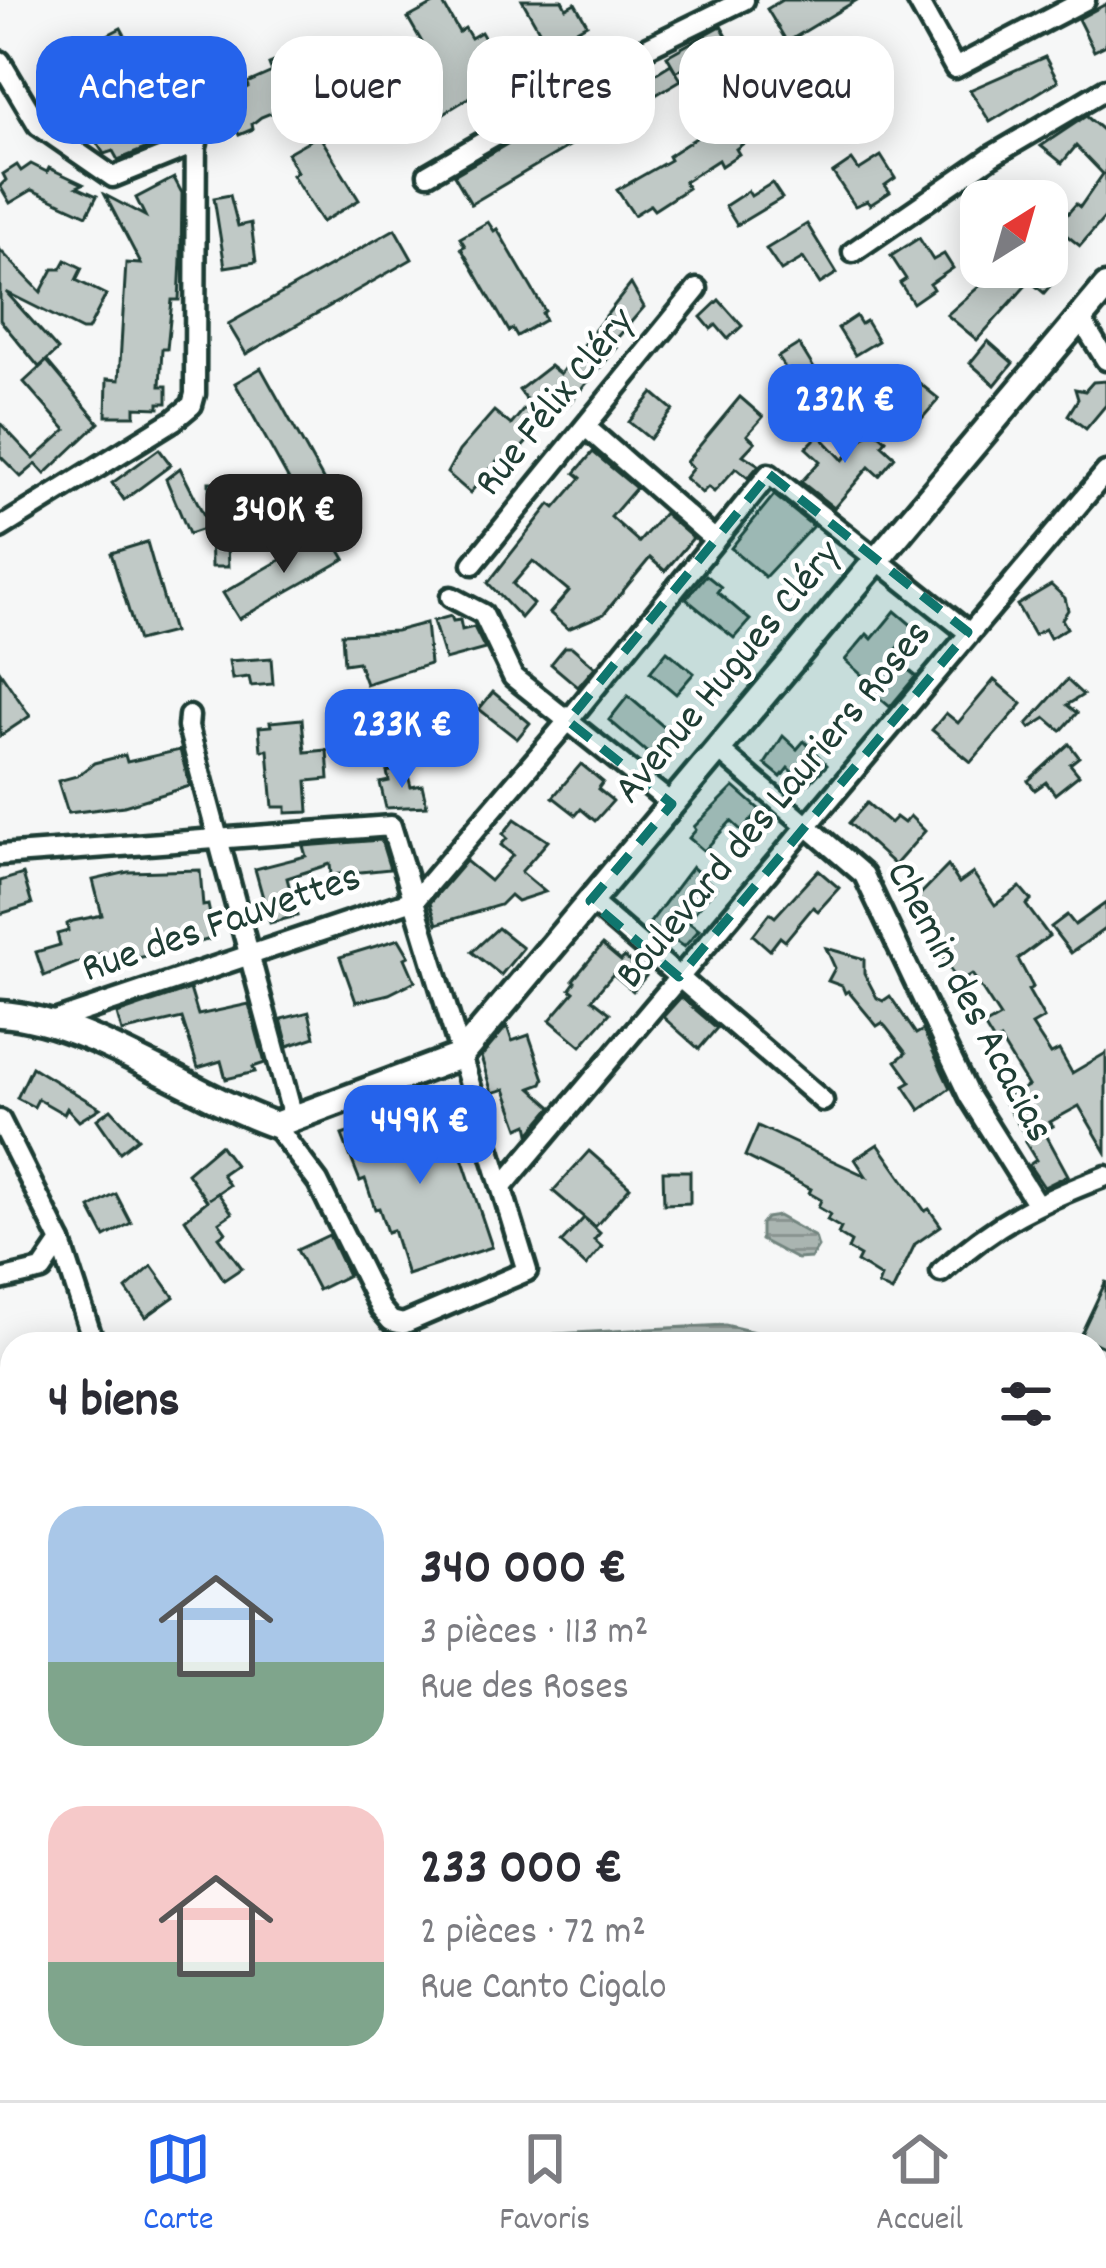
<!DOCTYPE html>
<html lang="fr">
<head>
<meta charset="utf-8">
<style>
	:root { --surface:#fff; --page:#f7f7f7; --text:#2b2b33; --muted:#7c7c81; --line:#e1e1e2; --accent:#2563eb }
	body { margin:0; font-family:Dekko,sans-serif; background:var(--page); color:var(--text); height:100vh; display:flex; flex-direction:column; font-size:45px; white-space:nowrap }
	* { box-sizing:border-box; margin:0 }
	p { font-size:39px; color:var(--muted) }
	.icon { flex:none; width:66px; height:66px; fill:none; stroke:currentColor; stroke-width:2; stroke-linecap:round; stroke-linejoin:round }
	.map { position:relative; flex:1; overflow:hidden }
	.panel { position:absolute; left:0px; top:1332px; width:1107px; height:768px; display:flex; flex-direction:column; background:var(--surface); border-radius:36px 36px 0 0; box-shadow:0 6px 30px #0003 }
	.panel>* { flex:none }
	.guide { position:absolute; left:36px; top:36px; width:1035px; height:108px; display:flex; gap:24px }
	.needle { width:78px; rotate:37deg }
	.tools { position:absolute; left:960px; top:180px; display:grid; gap:24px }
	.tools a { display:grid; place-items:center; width:108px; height:108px; border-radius:24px; background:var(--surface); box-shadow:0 6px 30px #0003; font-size:60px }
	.price { position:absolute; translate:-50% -102px; padding:0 27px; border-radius:24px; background:var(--accent); color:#fff; font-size:39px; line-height:78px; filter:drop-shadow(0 3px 6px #0008) }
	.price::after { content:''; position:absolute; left:50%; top:72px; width:36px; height:27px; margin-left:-18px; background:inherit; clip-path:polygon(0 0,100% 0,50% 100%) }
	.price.active { background:#222; color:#fff }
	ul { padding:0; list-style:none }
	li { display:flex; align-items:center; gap:36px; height:300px; padding:0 48px }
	li span { display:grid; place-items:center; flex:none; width:336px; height:240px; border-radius:36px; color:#555 }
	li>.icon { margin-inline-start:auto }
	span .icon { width:144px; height:144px; fill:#fffc; stroke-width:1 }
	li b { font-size:51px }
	h2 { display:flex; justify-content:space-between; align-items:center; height:144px; padding:0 48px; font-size:51px }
	.tag { padding:0 42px; border-radius:36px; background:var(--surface); box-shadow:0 6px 30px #0003; font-size:42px; line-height:108px }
	.tag.active { background:var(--accent); color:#fff }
	.tab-bar { display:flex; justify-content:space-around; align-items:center; height:168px; border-top:3px solid var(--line); background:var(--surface); font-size:33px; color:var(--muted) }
	.tab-bar a { display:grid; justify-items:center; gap:6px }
	.tab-bar .active { color:var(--accent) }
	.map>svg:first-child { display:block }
	.water { fill:url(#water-rules); stroke:#72857f; stroke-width:3 }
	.building { fill:#c0c9c6; stroke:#1f3d34; stroke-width:3; fill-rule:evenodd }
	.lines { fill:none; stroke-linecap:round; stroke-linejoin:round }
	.street-casing { stroke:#1f3d34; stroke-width:27 }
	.secondary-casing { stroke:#1f3d34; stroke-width:33 }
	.street { stroke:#fff; stroke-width:18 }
	.secondary { stroke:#fff; stroke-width:24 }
	.marked { fill:#0f766e; fill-opacity:0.2; stroke:#0f766e; stroke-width:9; stroke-dasharray:24 15; stroke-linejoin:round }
	.labels { text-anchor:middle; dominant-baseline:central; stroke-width:9; stroke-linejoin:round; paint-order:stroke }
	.street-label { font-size:42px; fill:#1f3d34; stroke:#fff }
</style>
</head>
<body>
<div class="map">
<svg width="1106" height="2100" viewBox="0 0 1106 2100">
	<defs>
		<pattern id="water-rules" width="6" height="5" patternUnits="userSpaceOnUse" patternTransform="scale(3)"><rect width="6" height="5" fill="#aab5b1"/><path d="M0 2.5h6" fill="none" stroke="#8a9491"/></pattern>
	</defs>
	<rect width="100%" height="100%" fill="#f6f7f7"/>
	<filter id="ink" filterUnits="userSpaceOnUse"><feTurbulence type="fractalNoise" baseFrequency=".00833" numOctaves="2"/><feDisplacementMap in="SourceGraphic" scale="24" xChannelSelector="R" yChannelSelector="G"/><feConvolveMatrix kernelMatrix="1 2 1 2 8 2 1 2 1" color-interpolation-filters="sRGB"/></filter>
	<g filter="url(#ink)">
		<g class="water">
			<path d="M 778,1216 L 815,1237 L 818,1247 L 811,1258 L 797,1259 L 761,1240 L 761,1224 L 766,1218 Z"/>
			<path d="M 725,1325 L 805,1344 L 511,1344 L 555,1334 Z"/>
			<path d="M 1095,1417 L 1106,1421 L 1106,2100 L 0,2100 L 0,1649 L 12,1642 L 12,2088 L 1095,2088 Z"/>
		</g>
		<g class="building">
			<path d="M 441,0 L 459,32 L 465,28 L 471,38 L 481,32 L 506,75 L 423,126 L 396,78 L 431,58 L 408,18 Z"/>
			<path d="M 522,0 L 562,0 L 566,8 L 575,3 L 587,24 L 548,46 Z"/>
			<path d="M 782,0 L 857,0 L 787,42 L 767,9 Z"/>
			<path d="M 1106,4 L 1106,45 L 1094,51 L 1078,19 Z"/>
			<path d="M 721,26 L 729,40 L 676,72 L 667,56 Z"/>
			<path d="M 121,28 L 172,120 L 161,126 L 167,140 L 118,160 L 113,151 L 104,154 L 95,140 L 88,143 L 80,131 L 73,133 L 40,62 L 87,37 L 90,44 ZM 112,57 L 136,104 L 101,121 L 78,74 Z"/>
			<path d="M 797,38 L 848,120 L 812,142 L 762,62 Z"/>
			<path d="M 342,44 L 347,54 L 356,49 L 367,74 L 333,91 L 328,80 L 283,99 L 286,107 L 261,117 L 252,124 L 253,129 L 239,135 L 224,99 L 248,87 L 247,83 L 272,72 L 269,64 L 314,45 L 318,56 Z"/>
			<path d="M 1045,57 L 1058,81 L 990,122 L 970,90 Z"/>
			<path d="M 671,64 L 681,80 L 471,204 L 454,175 L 598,91 L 606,104 Z"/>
			<path d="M 736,112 L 752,137 L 736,149 L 739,154 L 721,166 L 718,160 L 684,182 L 688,188 L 654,210 L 650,205 L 634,215 L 617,190 L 670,160 L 668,156 Z"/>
			<path d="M 1086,116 L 1106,133 L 1106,216 L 1080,246 L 1056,227 L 1076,204 L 1080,207 L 1103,174 L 1076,146 L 1062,163 L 1041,146 Z"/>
			<path d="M 319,135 L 359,200 L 322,222 L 292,175 L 297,172 L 287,153 Z"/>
			<path d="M 881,156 L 895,178 L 885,185 L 890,192 L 870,205 L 867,201 L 855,206 L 833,173 L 852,160 L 859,170 Z"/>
			<path d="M 31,164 L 47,172 L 49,168 L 83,184 L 77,187 L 97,196 L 87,215 L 32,190 L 10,203 L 0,186 L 6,180 L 3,174 L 17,165 L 21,171 Z"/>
			<path d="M 174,178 L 182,193 L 181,259 L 179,300 L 172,300 L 167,349 L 162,349 L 160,386 L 167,386 L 167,403 L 159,403 L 159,408 L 135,407 L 135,416 L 106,416 L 107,379 L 119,380 L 126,263 L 141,264 L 105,195 L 145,216 L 136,198 Z"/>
			<path d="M 772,183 L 782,198 L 737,225 L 725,206 L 748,191 L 751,196 Z"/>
			<path d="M 230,195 L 238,226 L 251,223 L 256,262 L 225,267 L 214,198 Z"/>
			<path d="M 488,222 L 494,231 L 497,229 L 545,311 L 542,313 L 545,320 L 517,336 L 513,329 L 509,331 L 461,248 L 465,246 L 460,238 Z"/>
			<path d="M 807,224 L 837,273 L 820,284 L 803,258 L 781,271 L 766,249 Z"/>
			<path d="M 395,229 L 412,259 L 246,354 L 228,324 Z"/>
			<path d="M 919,238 L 933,260 L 944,254 L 953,268 L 930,284 L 933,289 L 913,303 L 900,283 L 906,279 L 891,256 Z"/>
			<path d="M 0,250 L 41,292 L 53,269 L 61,269 L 66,260 L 82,268 L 76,280 L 106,295 L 88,330 L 82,330 L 6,292 L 58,350 L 39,367 L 0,320 Z"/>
			<path d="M 1001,267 L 1048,267 L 1056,279 L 1044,293 L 1030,281 L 977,340 L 947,315 Z"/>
			<path d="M 631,284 L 644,307 L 619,336 L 610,342 L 617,348 L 567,406 L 561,402 L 508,464 L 500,458 L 470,493 L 447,473 L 459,451 L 494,411 L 511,425 L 529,403 L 519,390 L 550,366 L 560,374 Z"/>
			<path d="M 719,300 L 742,326 L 728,339 L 716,325 L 711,329 L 701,317 Z"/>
			<path d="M 856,316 L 861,324 L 866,321 L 878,341 L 855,355 L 838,328 Z"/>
			<path d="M 988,341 L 1013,363 L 995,385 L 970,363 Z"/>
			<path d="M 799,344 L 826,388 L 806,400 L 778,357 Z"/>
			<path d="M 47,361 L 99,423 L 45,474 L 36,464 L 21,477 L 0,456 L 0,423 L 34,459 L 66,430 L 24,382 Z"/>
			<path d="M 261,368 L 340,510 L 314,525 L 235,383 Z"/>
			<path d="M 908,374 L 939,399 L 918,423 L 888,397 Z"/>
			<path d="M 1106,381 L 1106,405 L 1086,429 L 1068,415 L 1078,399 L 1075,389 L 1085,391 L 1093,382 Z"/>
			<path d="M 653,393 L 673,410 L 650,439 L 629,422 Z"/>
			<path d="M 740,397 L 763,417 L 747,435 L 755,442 L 743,455 L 759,465 L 748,478 L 736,468 L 714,492 L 708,487 L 702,493 L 685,478 L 693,468 L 686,462 Z"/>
			<path d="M 872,428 L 886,440 L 882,445 L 895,457 L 879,476 L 869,467 L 834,508 L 801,482 L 820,461 L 806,448 L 819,435 L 843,460 Z"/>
			<path d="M 159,449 L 171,465 L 124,500 L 112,483 Z"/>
			<path d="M 593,452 L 636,488 L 611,517 L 639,542 L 664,513 L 693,538 L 665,571 L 650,558 L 604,614 L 568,629 L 550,613 L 569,591 L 533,561 L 513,584 L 533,604 L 521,618 L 488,583 L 550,504 L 555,508 L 581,478 L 575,473 Z"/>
			<path d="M 180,468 L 210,527 L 189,534 L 166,479 Z"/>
			<path d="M 209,482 L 224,482 L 228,567 L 211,567 Z"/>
			<path d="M 774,495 L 813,526 L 765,577 L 731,548 Z"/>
			<path d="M 329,532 L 345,559 L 239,619 L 223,593 Z"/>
			<path d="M 147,542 L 173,632 L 138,641 L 111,553 Z"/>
			<path d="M 706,575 L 721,587 L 717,592 L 750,620 L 734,638 L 686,599 Z"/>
			<path d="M 1051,585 L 1065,598 L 1068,610 L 1062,619 L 1067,628 L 1050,638 L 1045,629 L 1034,635 L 1017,605 Z"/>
			<path d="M 895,611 L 915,628 L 891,656 L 916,676 L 890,707 L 870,690 L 874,686 L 845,660 L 867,634 L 872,639 Z"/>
			<path d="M 451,616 L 453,621 L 460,620 L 462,630 L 474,627 L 485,649 L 445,660 L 433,621 Z"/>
			<path d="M 426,623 L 430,664 L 366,684 L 358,662 L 344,664 L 342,634 L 396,631 Z"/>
			<path d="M 565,647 L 572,647 L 595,667 L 578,687 L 551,664 Z"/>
			<path d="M 667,651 L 694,673 L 676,694 L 650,672 Z"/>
			<path d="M 271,658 L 273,684 L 251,686 L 249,677 L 232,679 L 229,661 Z"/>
			<path d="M 0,672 L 30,716 L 0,736 Z"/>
			<path d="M 994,680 L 1022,704 L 971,762 L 932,730 L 946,713 L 958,723 Z"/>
			<path d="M 1067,680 L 1083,695 L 1067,705 L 1077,713 L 1061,731 L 1046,718 L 1030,728 L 1027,724 Z"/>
			<path d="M 493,692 L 530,723 L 517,739 L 479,709 Z"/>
			<path d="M 628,696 L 671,733 L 651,756 L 609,720 Z"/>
			<path d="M 302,719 L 305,752 L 327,750 L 329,779 L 307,781 L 309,812 L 286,813 L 286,807 L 273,807 L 268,750 L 261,750 L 259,727 L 271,726 L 270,722 Z"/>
			<path d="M 783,736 L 797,749 L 804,741 L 827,765 L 810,783 L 796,770 L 793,773 L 788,768 L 781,777 L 765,764 Z"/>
			<path d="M 1069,744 L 1079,757 L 1070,764 L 1079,775 L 1055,794 L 1046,782 L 1035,790 L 1028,781 Z"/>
			<path d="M 180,750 L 190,786 L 124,806 L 68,813 L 58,781 L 77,776 L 94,763 L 125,755 L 127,762 Z"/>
			<path d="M 581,764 L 603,782 L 598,789 L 613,801 L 595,821 L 581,809 L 576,815 L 553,797 Z"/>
			<path d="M 406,767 L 411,787 L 422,785 L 427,806 L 386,808 L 380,783 L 389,781 L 387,772 Z"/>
			<path d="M 734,787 L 760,810 L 742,831 L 731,821 L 704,851 L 689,838 L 696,830 L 694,827 Z"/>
			<path d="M 867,803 L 890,823 L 896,817 L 904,823 L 910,816 L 925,831 L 895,865 L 849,823 Z"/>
			<path d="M 515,819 L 548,841 L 521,872 L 545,892 L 517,901 L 510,895 L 500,905 L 437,924 L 430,903 L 466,861 L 490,881 L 513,855 L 501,845 L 507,838 L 503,834 Z"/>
			<path d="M 381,840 L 390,869 L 331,875 L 330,864 L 287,878 L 297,916 L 270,923 L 255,869 L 306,856 L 303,846 Z"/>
			<path d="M 948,866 L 959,883 L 973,873 L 995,905 L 1020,887 L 1031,900 L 1026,905 L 1049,936 L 1018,959 L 1033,987 L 1028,990 L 1044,1018 L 1032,1025 L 1051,1054 L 1059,1050 L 1072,1073 L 1106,1053 L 1106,1152 L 1079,1106 L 1050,1122 L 1053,1126 L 1044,1131 L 1068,1175 L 1044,1187 L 1029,1165 L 1036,1160 L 1025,1142 L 1028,1140 L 1003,1100 L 1028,1086 L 1000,1040 L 995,1044 L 984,1026 L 1000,1017 L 972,974 L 959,983 L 928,934 L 933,928 L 910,905 Z"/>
			<path d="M 692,867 L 716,888 L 687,921 L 699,930 L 684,947 L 649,924 Z"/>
			<path d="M 200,870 L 203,906 L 208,905 L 215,938 L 104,967 L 101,953 L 44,976 L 36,952 L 60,945 L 57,934 L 68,931 L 67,924 L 73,921 L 102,915 L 93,880 L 128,872 Z"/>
			<path d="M 818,870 L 839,888 L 818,911 L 813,907 L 785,941 L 780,937 L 770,950 L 753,935 L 770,913 L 775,917 Z"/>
			<path d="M 23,874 L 32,904 L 0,914 L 0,881 Z"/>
			<path d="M 1106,903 L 1106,928 L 1071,953 L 1051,927 L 1067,915 L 1075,925 Z"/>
			<path d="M 498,928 L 523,948 L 501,975 L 472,952 Z"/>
			<path d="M 399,939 L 409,956 L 405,958 L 415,981 L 389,994 L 356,1002 L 340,957 Z"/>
			<path d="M 602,945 L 621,961 L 624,957 L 646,976 L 633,991 L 613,974 L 592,999 L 610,1013 L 581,1046 L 550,1020 L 574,992 L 570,989 L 575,982 L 573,980 Z"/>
			<path d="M 826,948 L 864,959 L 864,973 L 877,998 L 883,1001 L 890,996 L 916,1034 L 923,1030 L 950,1088 L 920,1110 L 904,1086 L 911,1082 L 896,1061 L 906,1053 L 886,1027 L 882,1023 L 877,1026 L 848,991 L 845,993 L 842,986 L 828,981 L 835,968 Z"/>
			<path d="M 190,989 L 198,1015 L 249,1004 L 265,1063 L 253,1067 L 255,1072 L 226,1079 L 221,1061 L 198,1068 L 182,1018 L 122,1032 L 117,1014 Z"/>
			<path d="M 681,997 L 717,1028 L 699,1049 L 663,1017 Z"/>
			<path d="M 309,1012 L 315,1037 L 288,1046 L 281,1019 Z"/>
			<path d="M 507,1026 L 512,1041 L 529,1035 L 544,1079 L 542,1084 L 531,1088 L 552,1107 L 530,1133 L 528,1124 L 519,1128 L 505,1089 L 492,1093 L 481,1057 Z"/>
			<path d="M 32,1067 L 40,1072 L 100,1108 L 79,1121 L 67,1108 L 64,1114 L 38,1099 L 34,1107 L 17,1098 Z"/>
			<path d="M 443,1101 L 492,1247 L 407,1275 L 393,1230 L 387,1232 L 379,1208 L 375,1209 L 365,1179 L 360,1181 L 342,1135 Z"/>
			<path d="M 111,1109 L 138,1138 L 120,1152 L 97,1119 Z"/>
			<path d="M 758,1126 L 866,1176 L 855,1159 L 878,1144 L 925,1211 L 929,1209 L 941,1226 L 915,1244 L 892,1292 L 878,1285 L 881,1277 L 857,1262 L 860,1256 L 848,1249 L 851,1242 L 838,1234 L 841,1228 L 827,1220 L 830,1214 L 818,1207 L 821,1200 L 809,1193 L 811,1189 L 745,1156 Z"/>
			<path d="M 220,1145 L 235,1165 L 222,1174 L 229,1185 L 209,1199 L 218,1193 L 232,1213 L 219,1222 L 226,1232 L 219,1237 L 242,1268 L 224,1280 L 185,1219 L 207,1201 L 187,1173 Z"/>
			<path d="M 589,1151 L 630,1187 L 595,1227 L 553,1191 Z"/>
			<path d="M 663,1171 L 690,1171 L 690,1203 L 664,1204 Z"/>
			<path d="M 116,1194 L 131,1223 L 105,1237 L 90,1208 Z"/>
			<path d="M 584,1218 L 600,1233 L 594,1240 L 602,1247 L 586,1266 L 561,1243 Z"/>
			<path d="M 329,1235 L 348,1275 L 318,1290 L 297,1250 Z"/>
			<path d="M 152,1266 L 174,1297 L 146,1317 L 126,1289 Z"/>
			<path d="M 1106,1281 L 1106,1348 L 1080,1336 Z"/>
		</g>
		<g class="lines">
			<g class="street-casing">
				<g id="street">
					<path d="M 917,0 L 955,68 L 1085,0"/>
					<path d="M 0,61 L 38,125 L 113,177 L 197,143"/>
					<path d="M 428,174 L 648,47 L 744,0"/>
					<path d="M 853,252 L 992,156 L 1106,89"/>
					<path d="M 1080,318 L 1106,360"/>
					<path d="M 587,428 L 715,540"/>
					<path d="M 0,528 L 174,420 L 192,405 L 195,394 L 196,92"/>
					<path d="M 473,564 L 697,289"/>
					<path d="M 451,597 L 483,614 L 513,677 L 672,804"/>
					<path d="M 189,716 L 188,727 L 293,1117"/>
					<path d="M 719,750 L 864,875 L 969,1096 L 1036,1203"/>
					<path d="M 0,855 L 391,826 L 527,1271 L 403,1324 L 391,1321 L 380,1308 L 318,1182 L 275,1125"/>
					<path d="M 416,899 L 568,721 L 769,474 L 968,632"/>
					<path d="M 590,901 L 823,1101"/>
					<path d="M 51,1022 L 416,899"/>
					<path d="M 0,1120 L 61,1242 L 42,1270 L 0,1280"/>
					<path d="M 502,1187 L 1106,472"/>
					<path d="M 61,1242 L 94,1344"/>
					<path d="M 941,1272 C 996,1222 1038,1202 1106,1176"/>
					<path d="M 0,1446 L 12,1438"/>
				</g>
			</g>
			<g class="secondary-casing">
				<path id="secondary" d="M 0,1014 C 88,1019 190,1095 275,1125 L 460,1056 L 1106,287"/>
			</g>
			<use href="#street" class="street"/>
			<use href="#secondary" class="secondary"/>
		</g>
	</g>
	<path class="marked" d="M 769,474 L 968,632 L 679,977 L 590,901 L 672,804 L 568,721 Z"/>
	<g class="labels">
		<g class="street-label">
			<text transform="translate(557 404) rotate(-51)">Rue Félix Cléry</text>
			<text transform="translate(730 674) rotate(-50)">Avenue Hugues Cléry</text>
			<text transform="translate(776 806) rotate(-50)">Boulevard des Lauriers Roses</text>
			<text transform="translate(222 926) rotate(-19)">Rue des Fauvettes</text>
			<text transform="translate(967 1003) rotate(62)">Chemin des Acacias</text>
		</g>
	</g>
</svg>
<div class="tools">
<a><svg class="needle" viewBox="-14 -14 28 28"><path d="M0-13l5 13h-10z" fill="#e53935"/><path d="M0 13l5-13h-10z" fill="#7c7c81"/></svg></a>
</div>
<b class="price" style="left:845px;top:466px">232K €</b>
<b class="price active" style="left:284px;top:576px">340K €</b>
<b class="price" style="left:402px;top:791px">233K €</b>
<b class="price" style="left:420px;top:1187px">449K €</b>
<div class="guide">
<a class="tag active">Acheter</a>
<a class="tag">Louer</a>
<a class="tag">Filtres</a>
<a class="tag">Nouveau</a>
</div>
<section class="panel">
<h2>4 biens<svg class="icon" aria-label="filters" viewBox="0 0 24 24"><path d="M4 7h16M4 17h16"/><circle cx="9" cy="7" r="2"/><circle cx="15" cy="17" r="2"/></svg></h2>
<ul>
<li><span style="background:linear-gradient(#a9c7e8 65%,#7fa58c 0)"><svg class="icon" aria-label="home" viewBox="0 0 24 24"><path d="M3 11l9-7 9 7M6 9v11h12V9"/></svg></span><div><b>340 000 €</b><p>3 pièces · 113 m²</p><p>Rue des Roses</p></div></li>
<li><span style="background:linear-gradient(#f6c9c9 65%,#7fa58c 0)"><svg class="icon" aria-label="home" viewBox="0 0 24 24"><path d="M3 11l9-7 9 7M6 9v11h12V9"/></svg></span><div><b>233 000 €</b><p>2 pièces · 72 m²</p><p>Rue Canto Cigalo</p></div></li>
</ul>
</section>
</div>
<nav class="tab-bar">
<a class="active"><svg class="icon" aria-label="map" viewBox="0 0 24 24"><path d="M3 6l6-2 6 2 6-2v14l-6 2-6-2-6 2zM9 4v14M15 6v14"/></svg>Carte</a>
<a><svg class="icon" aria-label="saved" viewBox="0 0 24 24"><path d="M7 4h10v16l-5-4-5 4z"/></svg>Favoris</a>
<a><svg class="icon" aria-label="home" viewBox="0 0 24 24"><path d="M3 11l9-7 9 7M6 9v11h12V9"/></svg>Accueil</a>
</nav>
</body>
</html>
